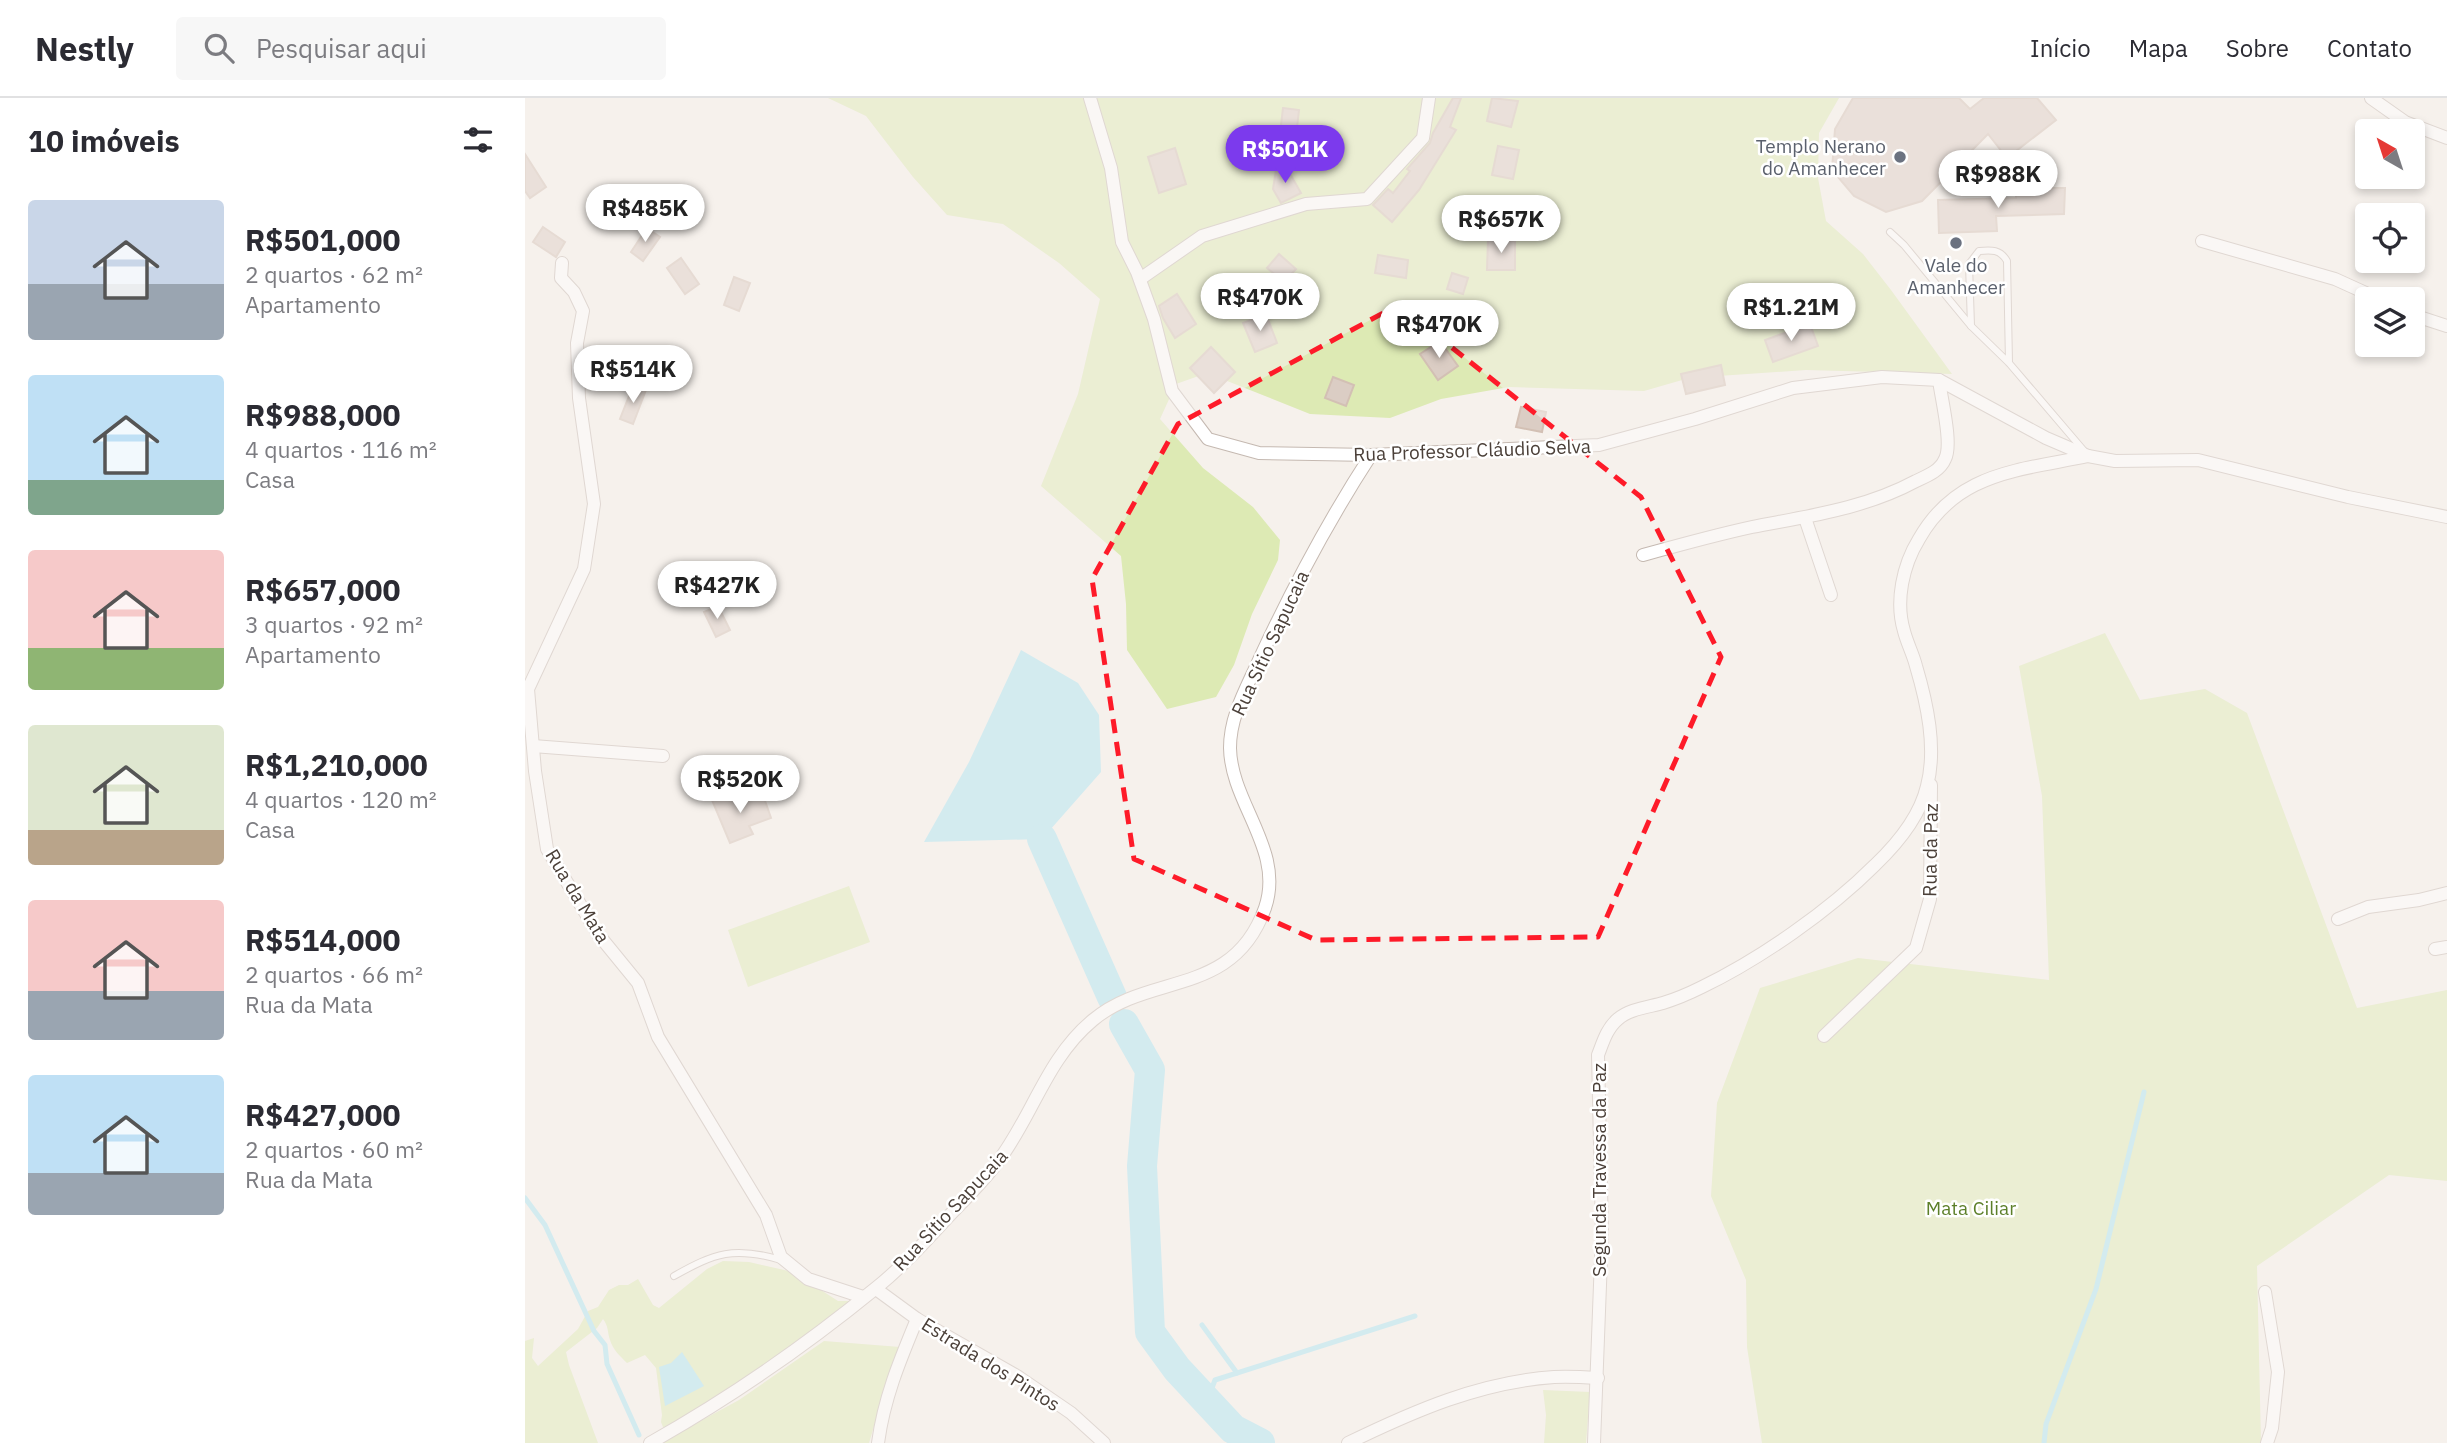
<!DOCTYPE html>
<html lang="pt">
<head>
<meta charset="utf-8">
<style>
	:root { --surface:#fff; --page:#f7f7f7; --text:#2b2b33; --muted:#7c7c81; --line:#e1e1e2; --accent:#7c3aed }
	body { margin:0; font-family:"IBM Plex Sans",sans-serif; background:var(--page); color:var(--text); height:100vh; display:flex; flex-direction:column; font-size:26px; white-space:nowrap }
	* { box-sizing:border-box; margin:0 }
	p { font-size:23px; color:var(--muted) }
	.icon { flex:none; width:38px; height:38px; fill:none; stroke:currentColor; stroke-width:2; stroke-linecap:round; stroke-linejoin:round }
	.map { position:relative; flex:1; overflow:hidden }
	.side { display:flex; flex-direction:column; background:var(--surface); width:525px }
	.side>* { flex:none }
	.needle { width:46px; rotate:321deg }
	.buttons { position:absolute; left:1830px; top:21px; display:grid; gap:14px }
	.buttons a { display:grid; place-items:center; width:70px; height:70px; border-radius:7px; background:var(--surface); box-shadow:0 4px 10px #0003; font-size:35px }
	.price { position:absolute; translate:-50% -60px; padding:0 16px; border-radius:24px; background:#fff; color:#222; font-size:23px; line-height:46px; filter:drop-shadow(0 2px 4px #0008) }
	.price::after { content:''; position:absolute; left:50%; top:42px; width:21px; height:16px; margin-left:-10px; background:inherit; clip-path:polygon(0 0,100% 0,50% 100%) }
	.price.active { background:var(--accent); color:#fff }
	ul { padding:0; list-style:none }
	li { display:flex; align-items:center; gap:21px; height:175px; padding:0 28px }
	li span { display:grid; place-items:center; flex:none; width:196px; height:140px; border-radius:7px; color:#555 }
	li>.icon { margin-inline-start:auto }
	span .icon { width:84px; height:84px; fill:#fffc; stroke-width:1 }
	li b { font-size:30px }
	h2 { display:flex; justify-content:space-between; align-items:center; height:84px; padding:0 28px; font-size:30px }
	header { display:flex; align-items:center; gap:42px; box-sizing:border-box; height:98px; padding:0 35px; background:var(--surface); border-bottom:2px solid var(--line) }
	header strong { font-size:33px }
	nav { display:flex; gap:38px; margin-inline-start:auto; font-size:24px }
	.search { width:490px; height:63px; background:var(--page); display:flex; align-items:center; gap:18px; box-sizing:border-box; padding:0 24px; border-radius:7px; color:var(--muted); font-size:26px }
	main { display:flex; flex:1; min-height:0 }
	.map>svg:first-child { display:block }
	.green { fill:#ddeab4 }
	.water { fill:#a8e4f2 }
	.lines { fill:none; stroke-linecap:round; stroke-linejoin:round }
	.stream { stroke:#a8e4f2; stroke-width:5 }
	.river { stroke:#a8e4f2; stroke-width:30 }
	.building { fill:#dbcdc4; stroke:#d3c0b4; stroke-width:2 }
	.lane-casing { stroke:#c5b9b1; stroke-width:8 }
	.street-casing { stroke:#c5b9b1; stroke-width:14 }
	.lane { stroke:#fff; stroke-width:6 }
	.street { stroke:#fff; stroke-width:12 }
	.marked { fill:none; stroke:#fe1b29; stroke-width:5; stroke-dasharray:14 9; stroke-linejoin:round }
	.worship-dot { fill:#6b7280; stroke:#fff; stroke-width:2.5 }
	.labels { text-anchor:middle; dominant-baseline:central; stroke-width:5; stroke-linejoin:round; paint-order:stroke }
	.worship-label { font-size:19px; fill:#5b616d; stroke:#fff; text-anchor:end }
	.street-label { font-size:19px; fill:#4b4039; stroke:#fff }
	.park-label { font-size:19px; fill:#5c7f29; stroke:#fff }
</style>
</head>
<body>
<header>
<strong>Nestly</strong>
<div class="search"><svg class="icon" aria-label="search" viewBox="0 0 24 24"><circle cx="10" cy="10" r="6"/><path d="M15 15l6 6"/></svg>Pesquisar aqui</div>
<nav><a>Início</a><a>Mapa</a><a>Sobre</a><a>Contato</a></nav>
</header>
<main>
<section class="side">
<h2>10 imóveis<svg class="icon" aria-label="filters" viewBox="0 0 24 24"><path d="M4 7h16M4 17h16"/><circle cx="9" cy="7" r="2"/><circle cx="15" cy="17" r="2"/></svg></h2>
<ul>
<li><span style="background:linear-gradient(#c9d6e8 60%,#9aa5b1 0)"><svg class="icon" aria-label="home" viewBox="0 0 24 24"><path d="M3 11l9-7 9 7M6 9v11h12V9"/></svg></span><div><b>R$501,000</b><p>2 quartos · 62 m²</p><p>Apartamento</p></div></li>
<li><span style="background:linear-gradient(#bfe0f5 75%,#7fa58c 0)"><svg class="icon" aria-label="home" viewBox="0 0 24 24"><path d="M3 11l9-7 9 7M6 9v11h12V9"/></svg></span><div><b>R$988,000</b><p>4 quartos · 116 m²</p><p>Casa</p></div></li>
<li><span style="background:linear-gradient(#f6c9c9 70%,#8fb573 0)"><svg class="icon" aria-label="home" viewBox="0 0 24 24"><path d="M3 11l9-7 9 7M6 9v11h12V9"/></svg></span><div><b>R$657,000</b><p>3 quartos · 92 m²</p><p>Apartamento</p></div></li>
<li><span style="background:linear-gradient(#dfe7d0 75%,#b9a48a 0)"><svg class="icon" aria-label="home" viewBox="0 0 24 24"><path d="M3 11l9-7 9 7M6 9v11h12V9"/></svg></span><div><b>R$1,210,000</b><p>4 quartos · 120 m²</p><p>Casa</p></div></li>
<li><span style="background:linear-gradient(#f6c9c9 65%,#9aa5b1 0)"><svg class="icon" aria-label="home" viewBox="0 0 24 24"><path d="M3 11l9-7 9 7M6 9v11h12V9"/></svg></span><div><b>R$514,000</b><p>2 quartos · 66 m²</p><p>Rua da Mata</p></div></li>
<li><span style="background:linear-gradient(#bfe0f5 70%,#9aa5b1 0)"><svg class="icon" aria-label="home" viewBox="0 0 24 24"><path d="M3 11l9-7 9 7M6 9v11h12V9"/></svg></span><div><b>R$427,000</b><p>2 quartos · 60 m²</p><p>Rua da Mata</p></div></li>
</ul>
</section>
<div class="map">
<svg width="1922" height="1345" viewBox="0 0 1922 1345">
	<rect width="100%" height="100%" fill="#f6f1ec"/>
	<g class="green">
		<path d="M 303,0 L 1314,0 L 1294,35 L 1293,80 L 1301,123 L 1338,156 L 1366,192 L 1427,276 L 1281,272 L 1164,280 L 1119,293 L 984,289 L 916,301 L 865,320 L 785,316 L 682,275 L 651,286 L 635,321 L 678,370 L 728,409 L 755,442 L 753,462 L 727,516 L 709,567 L 691,599 L 642,611 L 602,552 L 601,506 L 596,458 L 516,388 L 553,296 L 575,201 L 534,165 L 478,126 L 422,117 L 388,79 L 341,18 Z"/>
		<path d="M 1580,535 L 1615,602 L 1680,591 L 1722,615 L 1832,910 L 1922,892 L 1922,1083 L 1864,1077 L 1732,1168 L 1736,1345 L 1237,1345 L 1222,1249 L 1221,1182 L 1186,1098 L 1192,1005 L 1235,890 L 1333,860 L 1524,882 L 1517,698 L 1494,568 Z"/>
		<path d="M 324,788 L 345,844 L 223,889 L 203,832 Z"/>
		<path d="M 198,1163 L 224,1164 L 268,1174 L 313,1203 L 331,1203 L 243,1270 L 142,1329 L 138,1329 L 136,1324 L 137,1317 L 131,1270 L 120,1257 L 102,1265 C 95,1258 88,1252 85,1242 C 82,1233 84,1229 78,1221 L 72,1230 L 41,1254 L 44,1267 L 73,1345 L 0,1345 L 0,1243 L 9,1240 L 7,1260 L 13,1268 L 53,1231 L 63,1213 L 73,1209 L 84,1192 L 94,1187 L 103,1187 L 113,1181 L 128,1207 L 134,1210 L 182,1171 Z"/>
		<path d="M 299,1243 L 375,1249 L 365,1275 L 344,1345 L 135,1345 L 214,1302 Z"/>
		<path d="M 1018,1292 L 1065,1294 L 1061,1345 L 1019,1345 L 1021,1317 Z"/>
	</g>
	<g class="water">
		<path d="M 496,552 L 553,585 L 574,617 L 576,674 L 517,741 L 399,744 L 444,664 Z"/>
		<path d="M 157,1254 L 179,1288 L 140,1308 L 134,1269 L 146,1265 Z"/>
	</g>
	<g class="lines">
		<g class="stream">
			<path d="M 0,1100 L 20,1127 L 69,1233 L 80,1247 L 82,1266 L 114,1337"/>
			<path d="M 677,1227 L 712,1275"/>
			<path d="M 682,1303 L 690,1282 L 890,1218"/>
			<path d="M 1519,1345 L 1521,1326 L 1571,1191 L 1619,994"/>
		</g>
		<g class="river">
			<path d="M 517,741 L 587,899"/>
			<path d="M 599,926 L 625,972 L 617,1068 L 625,1234 L 652,1271 L 708,1331 L 735,1345"/>
		</g>
	</g>
	<g class="building">
		<path d="M 928,0 L 936,0 L 925,29 L 931,32 L 894,92 L 867,124 L 848,107 L 863,91 L 868,95 L 885,73 L 882,71 L 905,45 L 908,35 Z"/>
		<path d="M 967,0 L 993,3 L 986,29 L 962,23 Z"/>
		<path d="M 1328,0 L 1434,0 L 1445,11 L 1459,0 L 1512,0 L 1531,22 L 1482,60 L 1463,36 L 1397,103 L 1361,114 L 1329,98 L 1307,72 L 1310,31 Z"/>
		<path d="M 758,10 L 774,12 L 771,38 L 755,36 Z"/>
		<path d="M 729,38 L 736,64 L 714,70 L 707,44 Z"/>
		<path d="M 973,48 L 994,52 L 988,81 L 967,77 Z"/>
		<path d="M 650,50 L 661,86 L 634,95 L 623,59 Z"/>
		<path d="M 0,56 L 21,89 L 5,100 L 0,93 Z"/>
		<path d="M 760,67 L 776,95 L 756,105 L 748,91 L 751,72 Z"/>
		<path d="M 1491,90 L 1540,90 L 1539,116 L 1471,118 L 1472,133 L 1414,135 L 1413,102 L 1491,100 Z"/>
		<path d="M 18,129 L 40,144 L 31,159 L 8,144 Z"/>
		<path d="M 122,130 L 135,139 L 118,163 L 106,154 Z"/>
		<path d="M 963,142 L 990,143 L 990,172 L 962,172 Z"/>
		<path d="M 754,156 L 771,171 L 759,184 L 742,170 Z"/>
		<path d="M 853,157 L 883,162 L 881,180 L 850,175 Z"/>
		<path d="M 156,160 L 174,186 L 160,196 L 142,170 Z"/>
		<path d="M 927,175 L 943,180 L 938,196 L 922,191 Z"/>
		<path d="M 209,179 L 225,185 L 214,213 L 199,207 Z"/>
		<path d="M 652,196 L 671,226 L 650,240 L 638,220 L 634,208 Z"/>
		<path d="M 741,216 L 752,245 L 730,254 L 718,225 Z"/>
		<path d="M 1285,226 L 1293,248 L 1248,264 L 1240,242 Z"/>
		<path d="M 915,243 L 933,268 L 913,282 L 895,256 Z"/>
		<path d="M 686,249 L 710,274 L 689,295 L 665,270 Z"/>
		<path d="M 1196,267 L 1200,287 L 1161,296 L 1156,276 Z"/>
		<path d="M 808,279 L 829,287 L 821,308 L 800,300 Z"/>
		<path d="M 108,288 L 121,292 L 108,326 L 95,321 Z"/>
		<path d="M 996,309 L 1021,314 L 1017,334 L 991,329 Z"/>
		<path d="M 193,508 L 205,532 L 191,539 L 179,514 Z"/>
		<path d="M 210,693 L 215,706 L 238,697 L 246,720 L 224,728 L 228,736 L 205,745 L 187,702 Z"/>
	</g>
	<g class="lines">
		<g class="lane-casing">
			<g id="lane">
				<path d="M 1365,134 L 1379,147 L 1446,228"/>
				<path d="M 1484,265 L 1482,163 C 1475,151 1466,152 1454,153 L 1444,166 L 1446,228 L 1484,265 L 1560,354"/>
				<path d="M 149,1178 C 190,1155 209,1148 256,1162"/>
			</g>
		</g>
		<g class="street-casing">
			<g id="street">
				<path d="M 565,0 L 586,70 L 597,144 L 612,174 L 629,221 L 647,293 L 683,341 L 734,355 L 846,357 L 1074,347 L 1170,321 L 1268,290 L 1357,279 L 1414,282 L 1521,340 L 1563,358 L 1590,363 L 1673,362 L 1823,399 L 1922,419"/>
				<path d="M 1846,0 L 1880,24 L 1922,40"/>
				<path d="M 1677,143 L 1810,181 L 1854,201"/>
				<path d="M 37,165 L 36,180 L 49,194 L 58,213 L 52,245 L 54,300 L 69,406 L 59,471 L 3,591 L 10,673 L 22,751 L 73,836 L 113,885 L 133,939 L 241,1117 L 256,1159 L 283,1181 L 338,1199"/>
				<path d="M 615,181 L 677,138 L 781,106 L 842,101 L 898,40 L 904,0"/>
				<path d="M 1888,217 L 1922,228"/>
				<path d="M 1280,420 L 1306,497"/>
				<path d="M 1118,457 C 1154,447 1190,437 1227,429 C 1283,418 1339,411 1391,383 C 1402,378 1415,373 1420,361 C 1428,346 1416,300 1414,282"/>
				<path d="M 8,648 L 138,658"/>
				<path d="M 1813,821 L 1843,809 L 1894,802 L 1922,795"/>
				<path d="M 1910,851 L 1922,849"/>
				<path d="M 1299,938 L 1391,850 L 1405,801 L 1406,687"/>
				<path d="M 351,1191 L 392,1221 L 492,1278 L 546,1315 L 579,1345"/>
				<path d="M 1740,1194 L 1753,1274 L 1747,1330 L 1742,1345"/>
				<path d="M 125,1345 C 205,1300 280,1248 351,1190 C 377,1169 400,1144 422,1120 C 439,1102 457,1085 472,1065 C 508,1018 521,961 568,922 C 625,874 708,900 740,810 C 760,752 706,706 705,650 C 705,618 721,591 734,562 C 767,491 803,423 846,357"/>
				<path d="M 353,1345 C 359,1300 375,1262 392,1221"/>
				<path d="M 823,1345 C 889,1313 955,1284 1029,1279 C 1043,1278 1058,1279 1073,1280"/>
				<path d="M 1069,1345 L 1077,1134 L 1073,957 C 1078,944 1082,930 1093,921 C 1104,911 1124,909 1138,905 C 1151,901 1165,895 1177,889 C 1235,861 1304,813 1350,767 C 1372,746 1395,718 1402,688 C 1412,650 1402,605 1391,568 C 1388,556 1382,545 1379,533 C 1370,503 1378,467 1394,441 C 1407,418 1426,399 1450,387 C 1484,370 1527,366 1563,358"/>
			</g>
		</g>
		<use href="#lane" class="lane"/>
		<use href="#street" class="street"/>
	</g>
	<path d="M0 0H1922V1345H0ZM 873,207 L 1116,399 L 1196,559 L 1073,839 L 791,842 L 609,761 L 567,481 L 653,326 Z" fill="#f6f1ec" fill-opacity=".55" fill-rule="evenodd"/>
	<path class="marked" d="M 873,207 L 1116,399 L 1196,559 L 1073,839 L 791,842 L 609,761 L 567,481 L 653,326 Z"/>
	<g class="worship-dot">
		<circle cx="1375" cy="59" r="7"/>
		<circle cx="1431" cy="145" r="7"/>
	</g>
	<g class="labels">
		<g class="worship-label">
			<text x="1361" y="48">Templo Nerano<tspan x="1361" dy="22">do Amanhecer</tspan></text>
			<text x="1431" y="167" text-anchor="middle">Vale do<tspan x="1431" dy="22">Amanhecer</tspan></text>
		</g>
		<g class="street-label">
			<text transform="translate(947 352) rotate(-2)">Rua Professor Cláudio Selva</text>
			<text transform="translate(745 545) rotate(-65)">Rua Sítio Sapucaia</text>
			<text transform="translate(1405 752) rotate(-89)">Rua da Paz</text>
			<text transform="translate(53 798) rotate(59)">Rua da Mata</text>
			<text transform="translate(1074 1072) rotate(-90)">Segunda Travessa da Paz</text>
			<text transform="translate(425 1112) rotate(-47)">Rua Sítio Sapucaia</text>
			<text transform="translate(466 1266) rotate(32)">Estrada dos Pintos</text>
		</g>
		<g class="park-label">
			<text x="1446" y="1110">Mata Ciliar</text>
		</g>
	</g>
</svg>
<div class="buttons">
<a><svg class="needle" viewBox="-14 -14 28 28"><path d="M0-13l5 13h-10z" fill="#e53935"/><path d="M0 13l5-13h-10z" fill="#7c7c81"/></svg></a>
<a><svg class="icon" aria-label="locate" viewBox="0 0 24 24"><circle cx="12" cy="12" r="6"/><path d="M12 2v4M12 18v4M2 12h4M18 12h4"/></svg></a>
<a><svg class="icon" aria-label="layers" viewBox="0 0 24 24"><path d="M12 4l9 5-9 5-9-5zM3 14l9 5 9-5"/></svg></a>
</div>
<b class="price active" style="left:760px;top:87px">R$501K</b>
<b class="price" style="left:1473px;top:112px">R$988K</b>
<b class="price" style="left:120px;top:146px">R$485K</b>
<b class="price" style="left:976px;top:157px">R$657K</b>
<b class="price" style="left:735px;top:235px">R$470K</b>
<b class="price" style="left:1266px;top:245px">R$1.21M</b>
<b class="price" style="left:914px;top:262px">R$470K</b>
<b class="price" style="left:108px;top:307px">R$514K</b>
<b class="price" style="left:192px;top:523px">R$427K</b>
<b class="price" style="left:215px;top:717px">R$520K</b>
</div>
</main>
</body>
</html>
